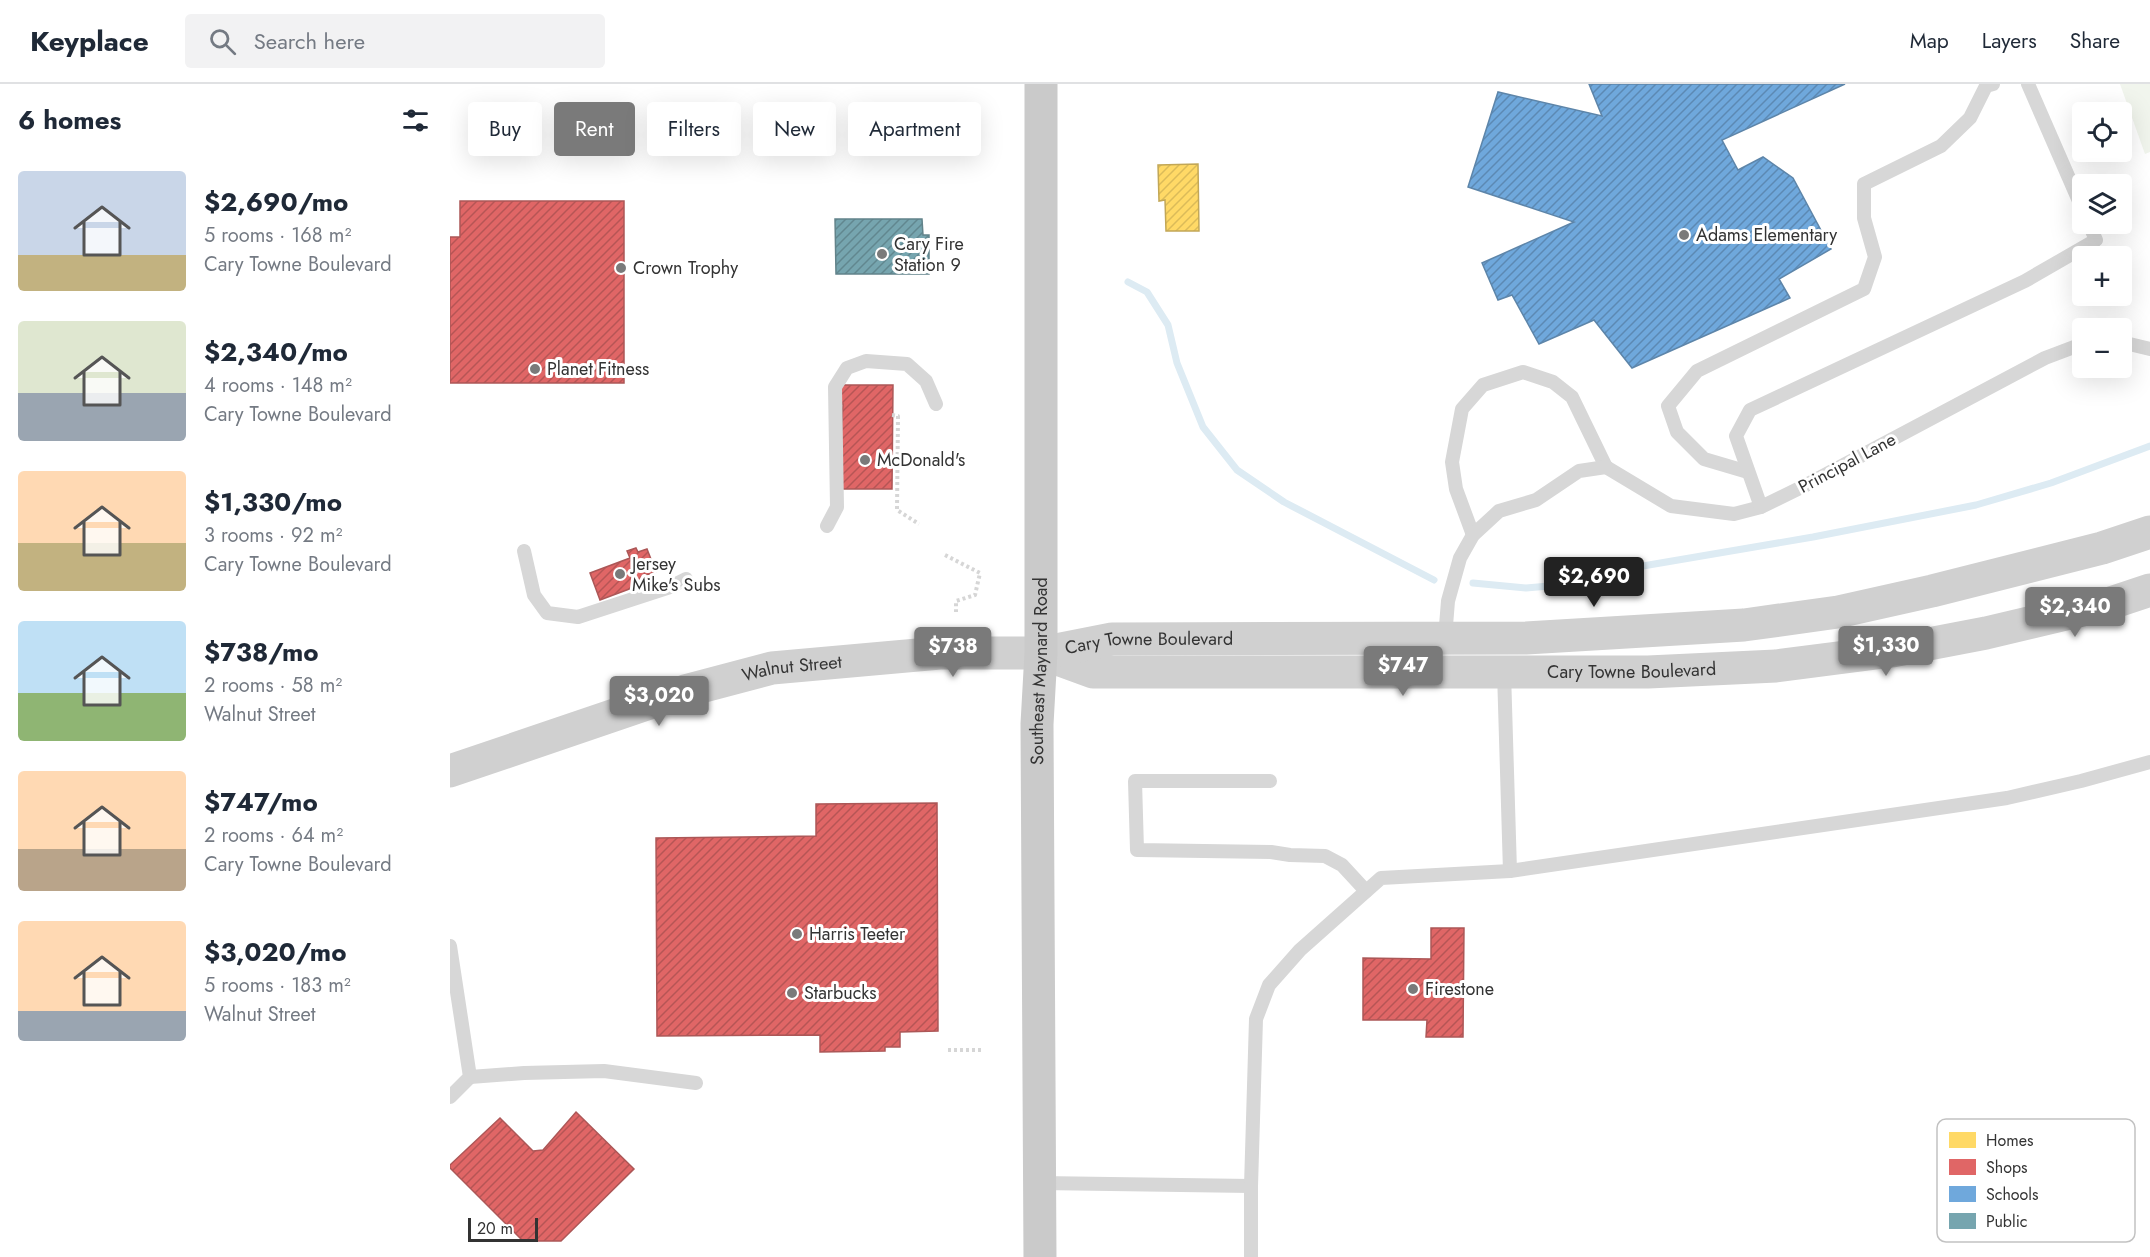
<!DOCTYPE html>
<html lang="en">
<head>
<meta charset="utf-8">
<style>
	:root { --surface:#fff; --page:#f2f2f3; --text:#1f2937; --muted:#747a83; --line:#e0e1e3; --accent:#7a7a7a }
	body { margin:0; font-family:Jost,sans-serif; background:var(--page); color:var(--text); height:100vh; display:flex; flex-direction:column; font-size:22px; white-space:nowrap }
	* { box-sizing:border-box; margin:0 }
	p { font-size:20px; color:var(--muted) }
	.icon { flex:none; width:33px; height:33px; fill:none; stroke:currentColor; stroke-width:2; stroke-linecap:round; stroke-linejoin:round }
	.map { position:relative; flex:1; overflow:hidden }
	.panel { display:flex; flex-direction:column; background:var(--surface); width:450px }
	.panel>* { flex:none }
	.banner { position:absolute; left:18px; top:18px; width:570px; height:54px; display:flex; gap:12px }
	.fabs { position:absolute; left:1622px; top:18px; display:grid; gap:12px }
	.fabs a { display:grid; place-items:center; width:60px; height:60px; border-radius:6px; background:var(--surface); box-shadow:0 6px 24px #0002; font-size:30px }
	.scale { position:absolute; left:18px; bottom:15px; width:70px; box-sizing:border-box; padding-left:6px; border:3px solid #333; border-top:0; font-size:16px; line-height:21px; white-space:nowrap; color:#333; -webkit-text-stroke:4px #fff; paint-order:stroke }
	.price { position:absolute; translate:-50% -51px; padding:0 14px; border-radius:6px; background:var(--accent); color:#fff; font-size:20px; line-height:39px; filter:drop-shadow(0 2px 3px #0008) }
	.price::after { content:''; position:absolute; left:50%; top:36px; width:18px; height:14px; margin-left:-9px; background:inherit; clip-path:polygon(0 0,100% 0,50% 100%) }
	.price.current { background:#222; color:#fff }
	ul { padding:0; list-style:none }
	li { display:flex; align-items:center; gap:18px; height:150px; padding:0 18px }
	li span { display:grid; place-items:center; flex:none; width:168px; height:120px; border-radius:6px; color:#555 }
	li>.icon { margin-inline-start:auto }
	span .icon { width:72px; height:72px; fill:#fffc; stroke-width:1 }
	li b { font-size:26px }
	h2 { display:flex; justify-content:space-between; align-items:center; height:72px; padding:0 18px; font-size:26px }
	.chip { padding:0 21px; border-radius:6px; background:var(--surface); box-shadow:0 6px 24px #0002; font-size:21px; line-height:54px }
	.chip.current { background:var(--accent); color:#fff }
	header { display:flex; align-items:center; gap:36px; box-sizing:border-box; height:84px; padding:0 30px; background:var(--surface); border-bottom:2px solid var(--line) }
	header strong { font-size:28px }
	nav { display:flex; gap:33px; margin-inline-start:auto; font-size:21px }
	.search { width:420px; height:54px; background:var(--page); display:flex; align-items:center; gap:15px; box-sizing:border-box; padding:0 21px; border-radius:6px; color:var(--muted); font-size:22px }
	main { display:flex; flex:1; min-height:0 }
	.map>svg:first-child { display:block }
	.pitch { fill:#f1f5ed }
	.homes { fill:url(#homes-hatch); stroke:#c2a757; stroke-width:1.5 }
	.shops { fill:url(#shops-hatch); stroke:#ac5757; stroke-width:1.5 }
	.schools { fill:url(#schools-hatch); stroke:#5d85a9; stroke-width:1.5 }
	.public { fill:url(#public-hatch); stroke:#62838a; stroke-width:1.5 }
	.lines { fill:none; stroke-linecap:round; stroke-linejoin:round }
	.stream { stroke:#ddebf3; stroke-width:7 }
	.path { stroke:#d6d6d6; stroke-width:4; stroke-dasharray:3 3; stroke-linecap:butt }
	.service { stroke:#d7d7d7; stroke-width:14 }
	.secondary { stroke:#d0d0d0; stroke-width:33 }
	.primary { stroke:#cacaca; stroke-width:33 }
	.poi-dot { fill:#7a7a7a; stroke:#fff; stroke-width:2 }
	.labels { text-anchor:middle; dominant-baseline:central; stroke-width:6; stroke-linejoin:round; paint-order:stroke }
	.poi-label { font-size:18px; fill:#333; stroke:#fff; text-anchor:start }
	.street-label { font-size:18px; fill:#333; stroke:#fff }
	.key { fill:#fff; stroke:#c2c2c2; stroke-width:1.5 }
	.key-label { font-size:16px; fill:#333 }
</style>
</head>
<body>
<header>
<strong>Keyplace</strong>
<div class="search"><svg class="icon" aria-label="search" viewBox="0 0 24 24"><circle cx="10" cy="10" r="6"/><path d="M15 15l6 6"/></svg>Search here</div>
<nav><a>Map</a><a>Layers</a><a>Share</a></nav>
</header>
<main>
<section class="panel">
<h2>6 homes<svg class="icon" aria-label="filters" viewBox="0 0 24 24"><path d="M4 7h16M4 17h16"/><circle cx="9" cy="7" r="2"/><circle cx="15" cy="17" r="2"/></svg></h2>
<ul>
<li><span style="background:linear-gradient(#c9d6e8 70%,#c2b280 0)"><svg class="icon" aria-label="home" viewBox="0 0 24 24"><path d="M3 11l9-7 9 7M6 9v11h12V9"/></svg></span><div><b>$2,690/mo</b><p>5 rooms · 168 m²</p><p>Cary Towne Boulevard</p></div></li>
<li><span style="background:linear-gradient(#dfe7d0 60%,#9aa5b1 0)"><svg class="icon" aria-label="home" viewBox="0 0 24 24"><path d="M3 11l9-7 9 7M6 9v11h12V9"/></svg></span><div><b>$2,340/mo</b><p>4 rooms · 148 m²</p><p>Cary Towne Boulevard</p></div></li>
<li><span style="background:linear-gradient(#ffd9b3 60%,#c2b280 0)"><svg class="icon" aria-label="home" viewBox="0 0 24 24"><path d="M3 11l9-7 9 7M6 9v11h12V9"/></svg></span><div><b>$1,330/mo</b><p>3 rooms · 92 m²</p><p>Cary Towne Boulevard</p></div></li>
<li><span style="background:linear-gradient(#bfe0f5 60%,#8fb573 0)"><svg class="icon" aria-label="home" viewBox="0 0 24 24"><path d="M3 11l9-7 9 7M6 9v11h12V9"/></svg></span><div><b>$738/mo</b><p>2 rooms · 58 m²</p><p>Walnut Street</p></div></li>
<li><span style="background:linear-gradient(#ffd9b3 65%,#b9a48a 0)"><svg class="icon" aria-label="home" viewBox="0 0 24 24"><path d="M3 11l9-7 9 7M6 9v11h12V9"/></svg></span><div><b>$747/mo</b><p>2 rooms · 64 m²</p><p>Cary Towne Boulevard</p></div></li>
<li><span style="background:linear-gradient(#ffd9b3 75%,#9aa5b1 0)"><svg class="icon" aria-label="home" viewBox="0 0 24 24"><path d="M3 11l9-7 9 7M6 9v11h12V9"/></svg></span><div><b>$3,020/mo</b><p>5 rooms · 183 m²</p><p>Walnut Street</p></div></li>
</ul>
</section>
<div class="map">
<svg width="1700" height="1173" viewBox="0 0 1700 1173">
	<defs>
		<pattern id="homes-hatch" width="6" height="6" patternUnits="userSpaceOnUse" patternTransform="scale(1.5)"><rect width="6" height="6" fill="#ffd966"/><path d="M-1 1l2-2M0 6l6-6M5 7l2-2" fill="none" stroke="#dbbb59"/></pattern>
		<pattern id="shops-hatch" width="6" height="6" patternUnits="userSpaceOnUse" patternTransform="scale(1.5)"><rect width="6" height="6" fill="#e06666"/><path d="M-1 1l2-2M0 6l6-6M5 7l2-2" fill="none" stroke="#b65555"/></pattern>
		<pattern id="schools-hatch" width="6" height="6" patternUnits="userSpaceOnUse" patternTransform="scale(1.5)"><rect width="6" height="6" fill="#6fa8dc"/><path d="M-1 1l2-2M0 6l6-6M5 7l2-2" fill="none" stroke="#5c89b3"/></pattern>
		<pattern id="public-hatch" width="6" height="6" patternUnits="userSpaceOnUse" patternTransform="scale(1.5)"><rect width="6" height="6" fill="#76a5af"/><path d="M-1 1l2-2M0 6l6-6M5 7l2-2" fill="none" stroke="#61878f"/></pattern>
	</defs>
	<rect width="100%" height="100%" fill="#fff"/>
	<path class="pitch" d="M 1670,0 L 1700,0 L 1700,68 L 1695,70 Z"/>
	<path class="homes" d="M 748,80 L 749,147 L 716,147 L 715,116 L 709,117 L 708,81 Z"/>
	<g class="shops">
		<path d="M 10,117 L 174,117 L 174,299 L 0,299 L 0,153 L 10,153 Z"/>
		<path d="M 388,301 L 443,301 L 442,405 L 388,405 L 393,320 L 388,320 Z"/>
		<path d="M 186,464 L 188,468 L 197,465 L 206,488 L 196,491 L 198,498 L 150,516 L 140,489 L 180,474 L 177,467 Z"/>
		<path d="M 487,719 L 488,947 L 450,948 L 450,963 L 435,963 L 435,967 L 370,968 L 370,951 L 207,952 L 206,754 L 366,752 L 366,720 Z"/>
		<path d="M 981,844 L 1014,844 L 1013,953 L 976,953 L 977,936 L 913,936 L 913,874 L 981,875 Z"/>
		<path d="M 126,1028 L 184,1085 L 111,1157 L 73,1157 L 0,1084 L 0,1081 L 50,1034 L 83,1067 L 93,1066 Z"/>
	</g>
	<path class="schools" d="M 1139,0 L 1395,0 L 1272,56 L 1288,86 L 1313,73 L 1343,94 L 1381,165 L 1329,195 L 1340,214 L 1182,284 L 1144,236 L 1089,260 L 1062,211 L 1048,216 L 1032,179 L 1124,138 L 1018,103 L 1048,8 L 1152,32 Z"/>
	<path class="public" d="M 385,135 L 472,135 L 473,151 L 479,151 L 479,190 L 386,190 Z"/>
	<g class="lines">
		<g class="stream">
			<path d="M 678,198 L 697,208 L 718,241 L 727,279 L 753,343 L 787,386 L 834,418 L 984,496"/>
			<path d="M 1023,499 L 1076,504 L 1099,502 L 1187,483 L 1363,453 L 1526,421 L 1601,399 L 1700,362"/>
		</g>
		<g class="path">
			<path d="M 442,331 L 448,332 L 447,426 L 469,440"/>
			<path d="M 495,471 L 530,489 L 525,511 L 506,517 L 506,528"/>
			<path d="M 498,966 L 533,966"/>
		</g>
		<g class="service">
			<path d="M 1578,0 L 1632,124"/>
			<path d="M 1671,258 L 1700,265"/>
			<path d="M 1156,383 L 1221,422 L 1284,430 L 1311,423 L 1358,400 L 1595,274 L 1632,260"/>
			<path d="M 1298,388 L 1254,375 L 1227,348 L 1218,322 L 1247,287 L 1414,205 L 1425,173 L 1414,134 L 1414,100 L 1491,62 L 1520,34 L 1536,2 L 1543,0"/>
			<path d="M 1311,423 L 1286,352 L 1300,326 L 1575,197 L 1646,156 L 1639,140"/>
			<path d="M 377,442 L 387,423 L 385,303 L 397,284 L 416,277 L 457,280 L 476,297 L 486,320"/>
			<path d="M 1023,451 L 1006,405 L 1002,378 L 1012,325 L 1033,301 L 1073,288 L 1103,298 L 1122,313 L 1156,383"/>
			<path d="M 74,467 L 84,511 L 97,529 L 128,533 L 220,503 L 236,495"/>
			<path d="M 995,554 L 998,517 L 1010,474 L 1023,451 L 1049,427 L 1086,416 L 1129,387 L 1156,383"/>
			<path d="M 1054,588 L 1060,787"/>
			<path d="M 820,697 L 685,697 L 687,766 L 821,768 L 840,771 L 875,772 L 892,781 L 916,807"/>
			<path d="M 0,862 L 20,993 L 0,1013"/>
			<path d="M 20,993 L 74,989 L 154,987 L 246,999"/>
			<path d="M 590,1099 L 801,1102"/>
			<path d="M 801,1173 L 801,1102 L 806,935 L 819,901 L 850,866 L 931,794 L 1060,787 L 1557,714 L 1631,697 L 1700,678"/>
		</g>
		<g class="secondary">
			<path id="s1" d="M 591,569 L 643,588 L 1198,588 L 1326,582 L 1442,567 L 1536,549 L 1658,520 L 1700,506"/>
			<path id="s2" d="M 0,687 L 235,607 L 322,584 L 490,569 L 591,569 L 662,555 L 1076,554 L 1294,541 L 1388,528 L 1482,507 L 1652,464 L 1700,448"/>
		</g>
		<path class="primary" id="s3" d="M 590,1173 L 587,640 L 591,569 L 591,0"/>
	</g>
	<g class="poi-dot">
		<circle cx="1234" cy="151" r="6"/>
		<circle cx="432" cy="170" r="6"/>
		<circle cx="171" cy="184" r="6"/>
		<circle cx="85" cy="285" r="6"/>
		<circle cx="415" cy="376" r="6"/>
		<circle cx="170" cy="490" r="6"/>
		<circle cx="347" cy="850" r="6"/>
		<circle cx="963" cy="905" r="6"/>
		<circle cx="342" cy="909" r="6"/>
	</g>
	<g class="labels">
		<g class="poi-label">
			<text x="1246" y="151">Adams Elementary</text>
			<text x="444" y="160">Cary Fire<tspan x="444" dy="21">Station 9</tspan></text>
			<text x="183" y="184">Crown Trophy</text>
			<text x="97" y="285">Planet Fitness</text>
			<text x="427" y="376">McDonald's</text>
			<text x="182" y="480">Jersey<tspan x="182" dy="21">Mike's Subs</tspan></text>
			<text x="359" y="850">Harris Teeter</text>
			<text x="975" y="905">Firestone</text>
			<text x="354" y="909">Starbucks</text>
		</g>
		<g class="street-label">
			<text transform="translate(1397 379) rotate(-28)">Principal Lane</text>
			<text stroke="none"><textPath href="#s2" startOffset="717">Cary Towne Boulevard</textPath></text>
			<text stroke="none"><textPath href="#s2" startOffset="358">Walnut Street</textPath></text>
			<text stroke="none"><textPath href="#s1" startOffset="594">Cary Towne Boulevard</textPath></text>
			<text stroke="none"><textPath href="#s3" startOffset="586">Southeast Maynard Road</textPath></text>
		</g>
	</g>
	<rect x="1487" y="1035" width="198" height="123" rx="9" class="key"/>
	<rect x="1499" y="1048" width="27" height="16" fill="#ffd966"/>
	<rect x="1499" y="1075" width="27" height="16" fill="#e06666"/>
	<rect x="1499" y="1102" width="27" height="16" fill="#6fa8dc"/>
	<rect x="1499" y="1129" width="27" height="16" fill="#76a5af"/>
	<g class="key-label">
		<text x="1536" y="1062">Homes</text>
		<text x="1536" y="1089">Shops</text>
		<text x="1536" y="1116">Schools</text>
		<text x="1536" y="1143">Public</text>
	</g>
</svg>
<div class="fabs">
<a><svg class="icon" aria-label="locate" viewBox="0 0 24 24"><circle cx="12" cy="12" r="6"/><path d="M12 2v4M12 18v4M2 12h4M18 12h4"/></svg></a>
<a><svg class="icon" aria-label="layers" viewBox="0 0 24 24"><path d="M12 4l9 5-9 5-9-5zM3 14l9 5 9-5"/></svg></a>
<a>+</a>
<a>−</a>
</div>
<div class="scale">20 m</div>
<b class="price current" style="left:1144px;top:524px">$2,690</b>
<b class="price" style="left:1625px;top:554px">$2,340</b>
<b class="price" style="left:1436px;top:593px">$1,330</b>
<b class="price" style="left:503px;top:594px">$738</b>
<b class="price" style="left:953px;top:613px">$747</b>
<b class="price" style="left:209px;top:643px">$3,020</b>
<div class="banner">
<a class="chip">Buy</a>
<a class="chip current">Rent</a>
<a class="chip">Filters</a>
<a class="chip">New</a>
<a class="chip">Apartment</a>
</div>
</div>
</main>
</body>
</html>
